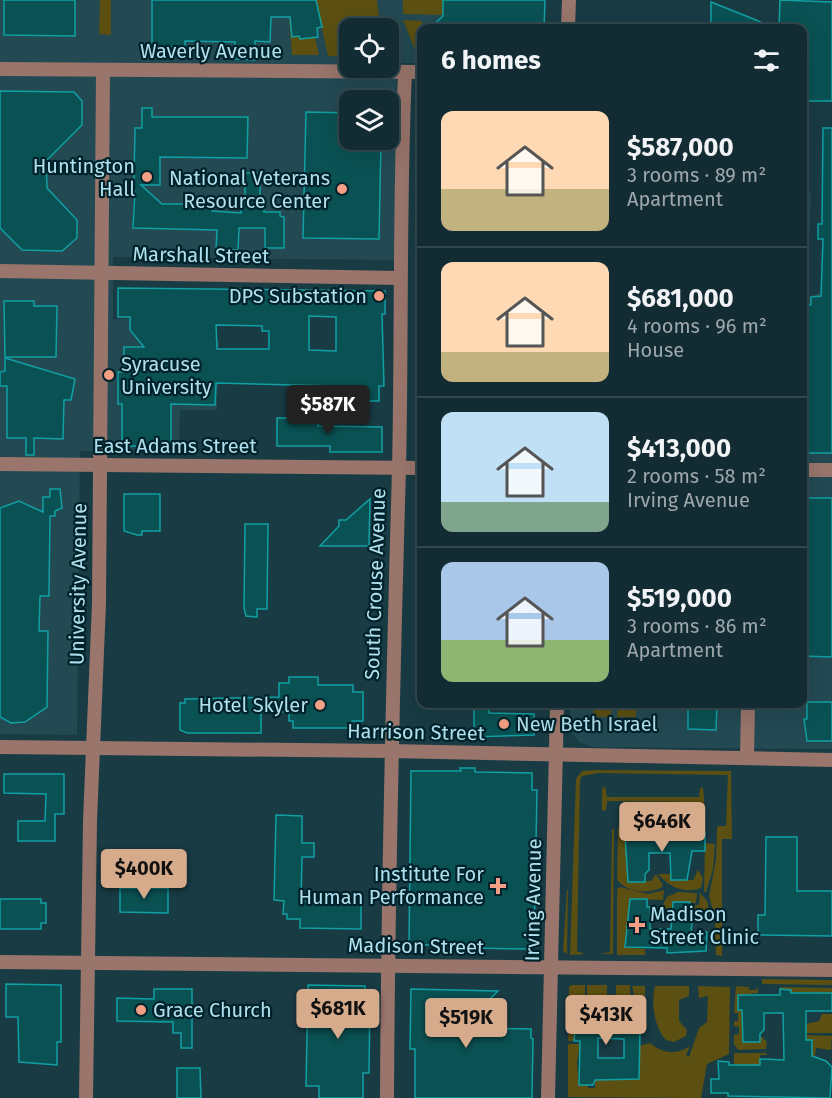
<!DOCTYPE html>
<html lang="en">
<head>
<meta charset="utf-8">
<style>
	:root { --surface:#132c33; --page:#20383f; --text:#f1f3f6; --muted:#9da7ac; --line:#32484e; --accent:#d6ab8b }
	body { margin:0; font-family:"Fira Sans",sans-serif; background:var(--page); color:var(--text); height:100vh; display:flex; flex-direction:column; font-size:22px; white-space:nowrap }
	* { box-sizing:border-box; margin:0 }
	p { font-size:20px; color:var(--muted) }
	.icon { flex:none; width:33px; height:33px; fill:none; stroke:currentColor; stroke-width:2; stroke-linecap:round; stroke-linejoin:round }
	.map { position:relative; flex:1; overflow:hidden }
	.panel { position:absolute; left:417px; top:24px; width:390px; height:684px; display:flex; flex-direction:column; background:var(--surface); border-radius:12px; box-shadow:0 6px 24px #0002,0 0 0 2px var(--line) }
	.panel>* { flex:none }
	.buttons { position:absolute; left:339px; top:18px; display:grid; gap:12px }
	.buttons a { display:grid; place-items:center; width:60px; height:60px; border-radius:12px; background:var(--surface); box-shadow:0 6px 24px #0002,0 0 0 2px var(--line); font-size:30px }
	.price { position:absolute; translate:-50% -51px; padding:0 14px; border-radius:6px; background:var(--accent); color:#111; font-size:20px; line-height:39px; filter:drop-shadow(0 2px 3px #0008) }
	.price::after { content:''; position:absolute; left:50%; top:36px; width:18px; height:14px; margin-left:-9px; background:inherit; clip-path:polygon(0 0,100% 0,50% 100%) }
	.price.active { background:#222; color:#fff }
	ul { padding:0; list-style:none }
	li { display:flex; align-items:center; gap:18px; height:150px; padding:0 24px }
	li+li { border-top:2px solid var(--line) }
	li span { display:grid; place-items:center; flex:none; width:168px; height:120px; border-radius:12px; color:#555 }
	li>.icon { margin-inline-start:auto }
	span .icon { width:72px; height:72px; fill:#fffc; stroke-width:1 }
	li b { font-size:26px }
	h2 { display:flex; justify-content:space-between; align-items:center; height:72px; padding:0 24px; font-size:26px }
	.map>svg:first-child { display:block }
	.built { fill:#234953; fill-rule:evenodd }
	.green { fill:#5b4f11 }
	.building { fill:#0a5153; stroke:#10a0a3; stroke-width:1.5; fill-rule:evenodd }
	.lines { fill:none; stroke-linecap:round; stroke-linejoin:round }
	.minor { stroke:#99756b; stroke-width:14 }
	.poi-dot { fill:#f39f85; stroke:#00222a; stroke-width:2 }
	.labels { text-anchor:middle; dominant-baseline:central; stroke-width:4.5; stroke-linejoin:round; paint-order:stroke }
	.street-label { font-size:20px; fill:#b0e0ee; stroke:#00222a }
	.poi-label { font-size:20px; fill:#b0e0ee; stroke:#00222a; text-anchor:end }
</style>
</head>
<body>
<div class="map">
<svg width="832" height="1098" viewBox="0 0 832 1098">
	<rect width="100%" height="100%" fill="#193b44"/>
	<g class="built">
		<path d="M 0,0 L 486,0 L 486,28 L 422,28 L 421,63 L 397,63 L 395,260 L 113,257 L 113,319 L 187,320 L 187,340 L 219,341 L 217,410 L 180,410 L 179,451 L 80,451 L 77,735 L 0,734 ZM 350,28 L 388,28 L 388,68 L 350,68 ZM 350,100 L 388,100 L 388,140 L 350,140 Z"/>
		<path d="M 802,172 L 808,183 L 811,197 L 808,271 L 803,287 Z"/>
		<path d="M 832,289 L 832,749 L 593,747 L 579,742 L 572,733 L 569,704 L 802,704 L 803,298 Z"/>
	</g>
	<g class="green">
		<path d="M 100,0 L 111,0 L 111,35 L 99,34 Z"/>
		<path d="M 316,0 L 377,0 L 380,28 L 350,28 L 349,57 L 328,56 Z"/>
		<path d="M 403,0 L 459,0 L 443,15 L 403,14 Z"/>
		<path d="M 289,17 L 300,39 L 315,37 L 319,55 L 292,55 Z"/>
		<path d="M 403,20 L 422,21 L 421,56 L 414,47 Z"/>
		<path d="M 594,704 L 612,704 L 611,717 L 593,717 Z"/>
		<path d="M 618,704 L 636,704 L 636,717 L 617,717 Z"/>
		<path d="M 595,770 L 731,771 L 732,839 L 722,839 L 722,956 L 716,955 L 715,917 L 709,896 L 716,859 L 717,829 L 718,826 L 726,826 L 728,775 L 599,773 L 582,776 L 580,781 L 577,951 L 585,954 L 570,955 L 576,779 L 582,771 Z"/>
		<path d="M 605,786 L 607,797 L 699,797 L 700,789 L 703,787 L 705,811 L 700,812 L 700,802 L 607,801 L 606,810 L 602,811 L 602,789 Z"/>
		<path d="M 618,826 L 644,827 L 645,833 L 625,835 L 629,882 L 651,881 L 656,874 L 663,885 L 661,888 C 646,894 629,893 617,880 Z"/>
		<path d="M 612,829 L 614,829 L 613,954 L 600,954 L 610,952 Z"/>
		<path d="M 705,843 L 715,844 L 713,869 L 706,892 L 704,892 Z"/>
		<path d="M 698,870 L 703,878 L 701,888 C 684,894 669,887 658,874 L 671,874 L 671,880 L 693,880 Z"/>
		<path d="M 620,887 L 648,894 L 664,890 L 663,900 L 631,899 L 625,947 L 645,949 L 645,955 L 617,955 L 617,889 Z"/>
		<path d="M 567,890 L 568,890 L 567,954 L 563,951 Z"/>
		<path d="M 678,892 L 697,893 L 696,903 L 673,902 L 673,910 L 660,910 L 667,897 Z"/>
		<path d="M 700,893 L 707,901 L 710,914 L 693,915 L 692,910 L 689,910 L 690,906 L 699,905 Z"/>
		<path d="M 762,979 L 832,980 L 832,985 L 762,984 Z"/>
		<path d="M 572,985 L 585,985 L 585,1000 L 578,1001 L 574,1041 L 568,1041 L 569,987 Z"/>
		<path d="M 587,985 L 607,985 L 607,1002 L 587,1000 Z"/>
		<path d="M 616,985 L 630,985 L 631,1009 L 615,1010 Z"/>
		<path d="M 632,986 L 645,986 L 645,1027 L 640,1025 Z"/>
		<path d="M 655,986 L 689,986 L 689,996 L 679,1000 L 679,1021 L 687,1030 L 686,1036 L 674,1042 L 666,1040 C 654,1027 651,1003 655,986 Z"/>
		<path d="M 698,986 L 730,987 L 729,1054 L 707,1064 L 701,1098 L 568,1097 L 568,1044 L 580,1044 L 577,1063 L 579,1085 L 588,1085 L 588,1088 L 595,1088 L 595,1080 L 619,1080 L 639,1046 L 650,1043 C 663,1054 677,1055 690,1046 L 686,1055 L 689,1057 L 699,1028 L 707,1022 L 708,996 L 699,998 Z"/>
		<path d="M 736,986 L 749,987 L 749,990 L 756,990 L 758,987 L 758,993 L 738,995 L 738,1010 L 742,1010 L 743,1042 L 759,1042 L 760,1037 L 762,1037 L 767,1042 L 766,1049 L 738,1050 L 734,1044 L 734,1035 L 739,1034 L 739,1027 L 734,1026 L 734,1021 L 738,1021 L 738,1013 L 734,1013 Z"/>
		<path d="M 780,987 L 832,988 L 832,993 L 791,992 L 791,990 L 780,989 Z"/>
		<path d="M 822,1014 L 832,1014 L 832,1033 L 804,1033 L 806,1024 L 819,1021 Z"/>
		<path d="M 802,1035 L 832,1036 L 831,1050 L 816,1048 L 815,1056 L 812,1056 L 812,1040 L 802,1040 Z"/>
		<path d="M 734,1053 L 766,1053 L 767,1055 L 760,1055 L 760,1065 L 734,1065 Z"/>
	</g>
	<g class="building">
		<path d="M 4,0 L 75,0 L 75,36 L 4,35 Z"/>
		<path d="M 152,0 L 316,0 L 322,27 L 317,28 L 318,37 L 300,39 L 299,36 L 292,37 L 290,17 L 271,17 L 270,42 L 255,41 L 255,60 L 234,59 L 235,42 L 185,41 L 185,47 L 152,46 Z"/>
		<path d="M 443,0 L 545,0 L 544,28 L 430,28 L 443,16 Z"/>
		<path d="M 780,0 L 832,2 L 832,101 L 802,101 L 802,28 L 779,28 Z"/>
		<path d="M 711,2 L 756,20 L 773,28 L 711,28 Z"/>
		<path d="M 0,91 L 74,92 L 82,101 L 82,125 L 46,161 L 47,188 L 77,220 L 77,238 L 62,251 L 22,250 L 0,228 Z"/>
		<path d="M 142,108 L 152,108 L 152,117 L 248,117 L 247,158 L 160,157 L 160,185 L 141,185 L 162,204 L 196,204 L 212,208 L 212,211 L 241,213 L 241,202 L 245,202 L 245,173 L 260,173 L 260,204 L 264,204 L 264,212 L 280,212 L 280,216 L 284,217 L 284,248 L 265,248 L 265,228 L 239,228 L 238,250 L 216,249 L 217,230 L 133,228 L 135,191 L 133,191 L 133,185 L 130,185 L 134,179 L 135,128 L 142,128 Z"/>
		<path d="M 306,112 L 350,113 L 350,140 L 381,140 L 379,239 L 303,238 Z"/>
		<path d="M 823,128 L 832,128 L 832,453 L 802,453 L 803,304 L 811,305 L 811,297 L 821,296 L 823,239 L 818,239 L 818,224 L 822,224 Z"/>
		<path d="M 118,288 L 385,291 L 385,314 L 382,314 L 384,386 L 379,386 L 379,401 L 337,401 L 337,386 L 216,383 L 215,405 L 171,404 L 171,446 L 122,446 L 122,404 L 118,404 L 118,372 L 124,372 L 124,347 L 144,347 L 130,330 L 130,317 L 118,317 ZM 309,316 L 336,317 L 336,351 L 309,350 ZM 216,325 L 262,326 L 262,331 L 269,331 L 269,349 L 217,349 Z"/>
		<path d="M 4,301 L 34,301 L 34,306 L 57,306 L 56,357 L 5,357 Z"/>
		<path d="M 5,358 L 75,379 L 71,400 L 64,400 L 63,439 L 34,438 L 34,455 L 26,455 L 26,438 L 7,438 L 7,386 L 0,386 L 0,372 L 5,371 Z"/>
		<path d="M 301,413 L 312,413 L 312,418 L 318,418 L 318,426 L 382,427 L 382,452 L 330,452 L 330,446 L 277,446 L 277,418 L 301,418 Z"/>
		<path d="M 50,489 L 60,489 L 62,508 L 55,511 L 55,516 L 50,516 L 49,596 L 40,596 L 39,631 L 48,631 L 47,707 L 25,722 L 11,723 L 0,717 L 0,508 L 19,501 L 43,512 L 43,497 L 50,497 Z"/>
		<path d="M 124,494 L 160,494 L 160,531 L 142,531 L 142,535 L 137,535 L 124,531 Z"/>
		<path d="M 802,498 L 832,498 L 832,657 L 802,656 Z"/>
		<path d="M 370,499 L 369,546 L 320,546 L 339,526 L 339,520 L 346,520 Z"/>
		<path d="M 245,524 L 268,524 L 267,609 L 257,609 L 257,617 L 246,616 L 244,608 Z"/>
		<path d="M 289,677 L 318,677 L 318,685 L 353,685 L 353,692 L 363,692 L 363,721 L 352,721 L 352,728 L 293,728 L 293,721 L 289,721 L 289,712 L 261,712 L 261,733 L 187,733 L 180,730 L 180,703 L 185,703 L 185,699 L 279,697 L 279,683 L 289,683 Z"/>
		<path d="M 807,702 L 832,702 L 832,741 L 807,741 L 804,719 L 807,719 Z"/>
		<path d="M 474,704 L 489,704 L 489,713 L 534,714 L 534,735 L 474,737 Z"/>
		<path d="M 688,704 L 717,704 L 716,730 L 688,729 Z"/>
		<path d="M 460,768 L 475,768 L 475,772 L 532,773 L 532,790 L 537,790 L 534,944 L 529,944 L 529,949 L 471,948 L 471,952 L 460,951 L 460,945 L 409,945 L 411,771 L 461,771 Z"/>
		<path d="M 4,774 L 64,774 L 64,814 L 55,814 L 55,841 L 18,841 L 18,821 L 45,821 L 46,794 L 4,793 Z"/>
		<path d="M 276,815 L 302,816 L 302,843 L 314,843 L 314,857 L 302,857 L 301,901 L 361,902 L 361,929 L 300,928 L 300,919 L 287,919 L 287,914 L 283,914 L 284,901 L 274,900 Z"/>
		<path d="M 678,829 L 677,833 L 705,833 L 705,851 L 692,851 L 687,880 L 671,880 L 670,853 L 649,853 L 649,870 L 645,874 L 645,882 L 628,882 L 625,834 L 666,835 L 667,830 Z"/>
		<path d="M 766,837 L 797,837 L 797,891 L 832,891 L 832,936 L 758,935 L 758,915 L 765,915 Z"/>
		<path d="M 120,888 L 168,888 L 168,913 L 120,912 Z"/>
		<path d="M 0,899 L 41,899 L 41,903 L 46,903 L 46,923 L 41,923 L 41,929 L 0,929 Z"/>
		<path d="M 630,899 L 647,899 L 647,907 L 650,907 L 650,929 L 671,929 L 673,902 L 690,902 L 693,915 L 691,932 L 707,932 L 706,951 L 667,953 L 667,948 L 625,947 Z"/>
		<path d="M 6,984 L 61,985 L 61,1042 L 57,1042 L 57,1065 L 19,1062 L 18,1017 L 6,1017 Z"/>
		<path d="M 308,985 L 365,986 L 365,998 L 370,998 L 369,1073 L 363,1073 L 363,1098 L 319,1098 L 319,1086 L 306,1086 Z"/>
		<path d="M 154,989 L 192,989 L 192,1048 L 181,1048 L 181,1033 L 173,1033 L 173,1022 L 117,1021 L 117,998 L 154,999 Z"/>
		<path d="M 411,989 L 498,991 L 475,1014 L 474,1028 L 531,1029 L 531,1038 L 533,1039 L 532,1098 L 415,1098 L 415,1049 L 410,1049 Z"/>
		<path d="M 780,989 L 791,990 L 791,993 L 832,993 L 832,1011 L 806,1011 L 806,1040 L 812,1040 L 812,1056 L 826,1061 L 832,1067 L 830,1098 L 728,1096 L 728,1093 L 711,1093 L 711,1079 L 719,1079 L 718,1061 L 729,1062 L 729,1065 L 760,1065 L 760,1059 L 784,1060 L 783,1013 L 764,1013 L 764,1030 L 760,1034 L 760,1042 L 743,1042 L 742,1010 L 738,1010 L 738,995 L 780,995 Z"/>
		<path d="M 578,1000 L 596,1000 L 596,1016 L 636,1018 L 635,1031 L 640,1031 L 639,1079 L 595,1080 L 593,1085 L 579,1085 L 580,1041 L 574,1041 ZM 598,1038 L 624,1039 L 624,1058 L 598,1058 Z"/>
		<path d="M 177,1068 L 200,1068 L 201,1098 L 177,1098 Z"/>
	</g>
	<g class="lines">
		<g class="minor">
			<path d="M 568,28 L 569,0"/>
			<path d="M 0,69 L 422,72"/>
			<path d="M 0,271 L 400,278"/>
			<path d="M 0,464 L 422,468"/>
			<path d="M 802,470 L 832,470"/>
			<path d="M 0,747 L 390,751 L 832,760"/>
			<path d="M 747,758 L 748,704"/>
			<path d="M 0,962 L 832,970"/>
			<path d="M 86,1098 L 90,821 L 99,603 L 103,71"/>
			<path d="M 387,1098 C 388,888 393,679 399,469 C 402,336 399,204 405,72"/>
			<path d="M 548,1098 L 557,704"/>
		</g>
	</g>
	<g class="poi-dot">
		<circle cx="147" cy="177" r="6"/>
		<circle cx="342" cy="189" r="6"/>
		<circle cx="379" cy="296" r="6"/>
		<circle cx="109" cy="375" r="6"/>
		<circle cx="320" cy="705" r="6"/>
		<circle cx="504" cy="724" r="6"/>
		<path d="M495 877h6v6h6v6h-6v6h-6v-6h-6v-6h6z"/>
		<path d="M634 916h6v6h6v6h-6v6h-6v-6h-6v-6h6z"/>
		<circle cx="141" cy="1010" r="6"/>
	</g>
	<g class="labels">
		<g class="street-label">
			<text x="211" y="51">Waverly Avenue</text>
			<text transform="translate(201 255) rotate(1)">Marshall Street</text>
			<text x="175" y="446">East Adams Street</text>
			<text transform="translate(78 584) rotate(-89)">University Avenue</text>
			<text transform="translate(375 584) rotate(-88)">South Crouse Avenue</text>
			<text transform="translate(416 732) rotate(1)">Harrison Street</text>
			<text transform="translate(533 900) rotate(-89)">Irving Avenue</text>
			<text transform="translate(416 946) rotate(1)">Madison Street</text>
		</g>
		<g class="poi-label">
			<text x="135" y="166">Huntington<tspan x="135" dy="23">Hall</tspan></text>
			<text x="330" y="178">National Veterans<tspan x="330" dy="23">Resource Center</tspan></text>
			<text x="367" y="296">DPS Substation</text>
			<text x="121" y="364" text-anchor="start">Syracuse<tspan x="121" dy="23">University</tspan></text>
			<text x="308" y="705">Hotel Skyler</text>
			<text x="516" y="724" text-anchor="start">New Beth Israel</text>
			<text x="484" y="874">Institute For<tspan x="484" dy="23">Human Performance</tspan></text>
			<text x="650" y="914" text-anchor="start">Madison<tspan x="650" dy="23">Street Clinic</tspan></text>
			<text x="153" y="1010" text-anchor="start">Grace Church</text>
		</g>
	</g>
</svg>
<div class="buttons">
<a><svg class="icon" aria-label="locate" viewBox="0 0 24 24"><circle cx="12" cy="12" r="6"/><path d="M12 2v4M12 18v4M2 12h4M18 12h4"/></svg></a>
<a><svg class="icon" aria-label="layers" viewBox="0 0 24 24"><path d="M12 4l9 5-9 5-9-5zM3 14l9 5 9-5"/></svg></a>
</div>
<b class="price active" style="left:328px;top:436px">$587K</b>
<b class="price" style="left:662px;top:853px">$646K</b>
<b class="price" style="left:144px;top:900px">$400K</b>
<b class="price" style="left:338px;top:1040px">$681K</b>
<b class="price" style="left:606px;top:1046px">$413K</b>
<b class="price" style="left:466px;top:1049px">$519K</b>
<section class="panel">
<h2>6 homes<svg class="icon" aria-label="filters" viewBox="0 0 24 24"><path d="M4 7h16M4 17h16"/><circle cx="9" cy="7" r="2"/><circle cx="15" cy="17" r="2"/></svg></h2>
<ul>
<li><span style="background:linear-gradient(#ffd9b3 65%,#c2b280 0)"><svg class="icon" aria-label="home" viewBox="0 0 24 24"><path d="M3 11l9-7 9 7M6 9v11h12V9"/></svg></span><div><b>$587,000</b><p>3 rooms · 89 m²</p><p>Apartment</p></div></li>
<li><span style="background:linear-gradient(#ffd9b3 75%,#c2b280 0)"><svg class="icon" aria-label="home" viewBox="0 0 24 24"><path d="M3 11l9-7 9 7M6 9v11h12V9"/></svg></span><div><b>$681,000</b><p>4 rooms · 96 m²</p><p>House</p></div></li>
<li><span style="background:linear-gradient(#bfe0f5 75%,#7fa58c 0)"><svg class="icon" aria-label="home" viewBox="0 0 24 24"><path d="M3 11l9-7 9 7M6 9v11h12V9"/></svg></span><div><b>$413,000</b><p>2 rooms · 58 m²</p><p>Irving Avenue</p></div></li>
<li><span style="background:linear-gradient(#a9c7e8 65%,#8fb573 0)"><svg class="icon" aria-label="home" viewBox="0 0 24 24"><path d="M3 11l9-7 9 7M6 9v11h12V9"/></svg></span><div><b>$519,000</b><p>3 rooms · 86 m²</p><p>Apartment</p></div></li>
</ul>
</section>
</div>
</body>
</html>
